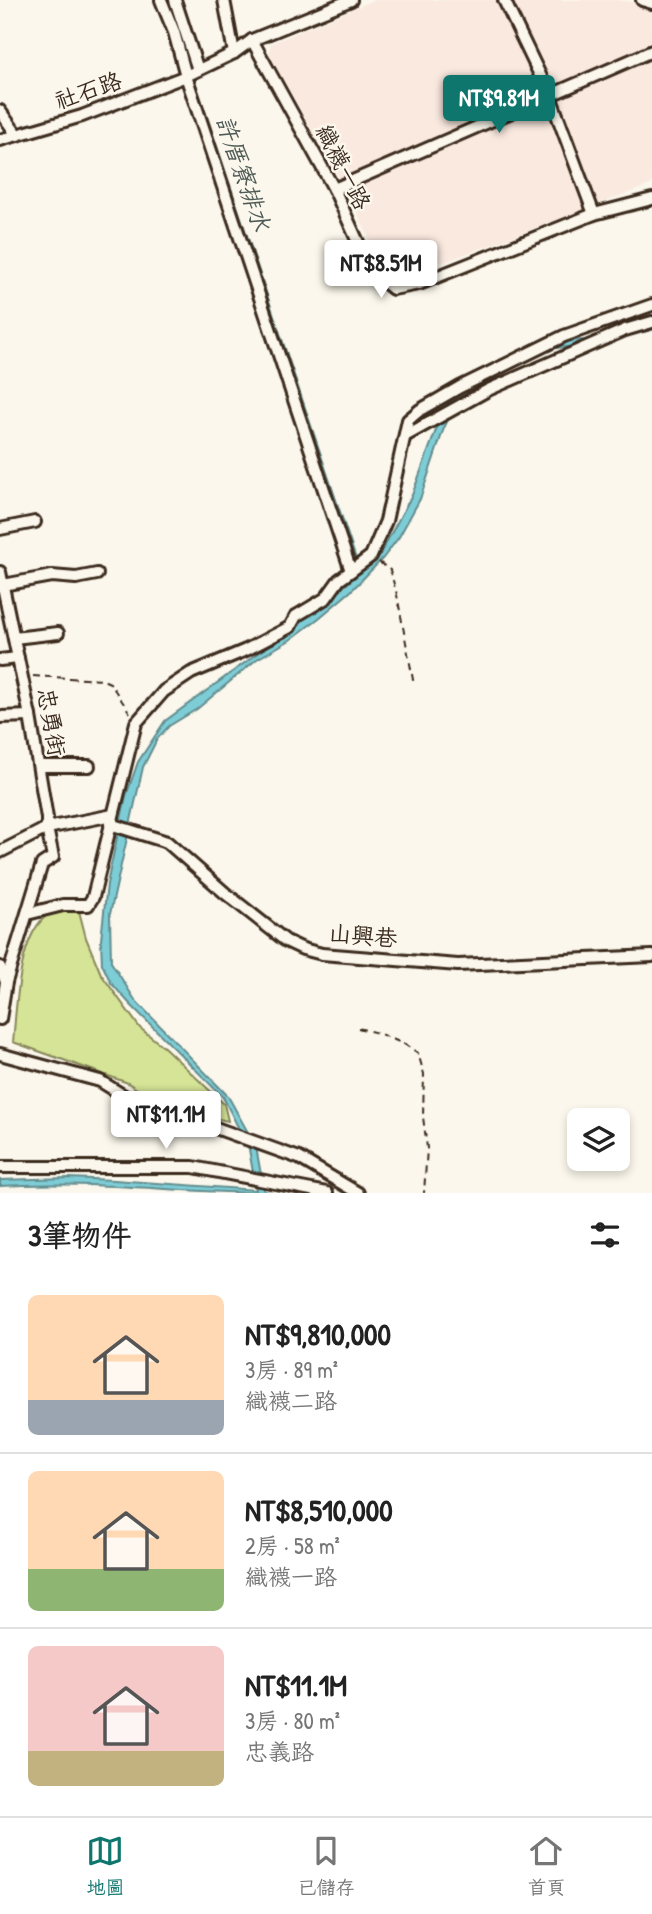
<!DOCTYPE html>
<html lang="zh-TW">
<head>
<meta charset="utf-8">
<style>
	:root { --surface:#fff; --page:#f2f2f2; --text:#222; --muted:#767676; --line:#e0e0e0; --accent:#0f766e }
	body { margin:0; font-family:"Patrick Hand","LXGW WenKai TC",sans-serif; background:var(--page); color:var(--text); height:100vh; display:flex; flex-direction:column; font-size:26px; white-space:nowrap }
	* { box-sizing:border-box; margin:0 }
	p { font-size:23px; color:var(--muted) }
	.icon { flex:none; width:38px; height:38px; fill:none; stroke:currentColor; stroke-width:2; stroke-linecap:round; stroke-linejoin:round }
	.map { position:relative; height:1193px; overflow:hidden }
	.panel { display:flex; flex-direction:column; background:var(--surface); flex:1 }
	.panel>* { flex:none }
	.buttons { position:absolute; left:567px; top:1108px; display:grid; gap:14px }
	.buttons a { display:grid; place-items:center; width:63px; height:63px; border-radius:10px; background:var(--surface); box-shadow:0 4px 10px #0003; font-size:35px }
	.price { position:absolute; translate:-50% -60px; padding:0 16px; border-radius:7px; background:#fff; color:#222; font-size:23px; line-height:46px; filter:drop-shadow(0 2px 4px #0008) }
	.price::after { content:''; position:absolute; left:50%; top:42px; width:21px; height:16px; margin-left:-10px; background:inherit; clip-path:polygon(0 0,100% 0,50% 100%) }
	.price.on { background:var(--accent); color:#fff }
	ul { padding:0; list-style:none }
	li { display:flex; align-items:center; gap:21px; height:175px; padding:0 28px }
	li+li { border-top:2px solid var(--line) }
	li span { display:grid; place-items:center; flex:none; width:196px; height:140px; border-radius:10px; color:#555 }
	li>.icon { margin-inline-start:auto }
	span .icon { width:84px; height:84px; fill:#fffc; stroke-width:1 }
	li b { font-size:30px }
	h2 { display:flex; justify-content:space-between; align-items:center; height:84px; padding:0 28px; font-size:30px }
	.dock { display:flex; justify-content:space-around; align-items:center; height:98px; border-top:2px solid var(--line); background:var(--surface); font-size:19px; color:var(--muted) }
	.dock a { display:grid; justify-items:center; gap:4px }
	.dock .on { color:var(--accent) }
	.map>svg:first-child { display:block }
	.built { fill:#fae9df }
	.green { fill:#d5e497; stroke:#88875a; stroke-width:2 }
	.water { fill:#7dcdd7; stroke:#638c8d; stroke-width:2 }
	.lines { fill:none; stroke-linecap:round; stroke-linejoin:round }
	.stream { stroke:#638c8d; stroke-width:2.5 }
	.minor-casing { stroke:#3b2a1e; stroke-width:16 }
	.path { stroke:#3b2a1e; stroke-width:2; stroke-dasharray:7 5; stroke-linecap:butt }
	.minor { stroke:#fbf7ec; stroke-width:10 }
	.labels { text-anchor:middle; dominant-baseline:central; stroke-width:5; stroke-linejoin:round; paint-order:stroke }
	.street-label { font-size:23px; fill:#3b2a1e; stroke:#fbf7ec }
	.water-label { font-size:24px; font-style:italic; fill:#4f5b56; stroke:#fbf7ec }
</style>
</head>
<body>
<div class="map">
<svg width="652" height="1193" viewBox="0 0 652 1193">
	<rect width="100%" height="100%" fill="#fbf7ec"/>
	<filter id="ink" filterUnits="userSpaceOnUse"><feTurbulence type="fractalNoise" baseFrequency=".0143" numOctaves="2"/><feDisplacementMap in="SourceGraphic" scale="14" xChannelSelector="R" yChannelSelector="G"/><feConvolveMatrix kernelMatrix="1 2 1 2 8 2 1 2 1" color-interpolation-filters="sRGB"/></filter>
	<g filter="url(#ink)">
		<path class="built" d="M 374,0 L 617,0 L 639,3 L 652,9 L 652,184 L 410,275 L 382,267 L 351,199 L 270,56 L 270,44 Z"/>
		<path class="green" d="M 78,907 L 86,938 L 101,974 L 140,1028 L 165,1048 L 224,1104 L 228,1121 L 163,1107 L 128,1083 L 13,1042 C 17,1007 17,925 56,910 C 62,907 71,908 78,907 Z"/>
		<path class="water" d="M 652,320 L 652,330 L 588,345 L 556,348 L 530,355 L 485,375 L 456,404 L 444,428 L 420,499 L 399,537 L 383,558 L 351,591 L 319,618 L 290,640 L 257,659 L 197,709 L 169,726 L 157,739 L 143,767 L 110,914 L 111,962 L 135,1000 L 228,1096 L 256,1147 L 264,1191 L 271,1193 C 181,1193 90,1180 0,1186 L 0,1180 L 69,1178 L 114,1180 L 256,1190 L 249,1149 L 223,1097 L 130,1004 L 111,983 L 102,964 L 101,940 L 107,884 L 126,796 L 138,762 L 165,721 L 313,613 L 379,556 L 412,495 L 439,422 L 451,397 L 483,369 L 528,348 L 554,341 L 586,340 L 621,333 Z"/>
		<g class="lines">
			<path class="stream" d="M 193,76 L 355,557"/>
			<g class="minor-casing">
				<g id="minor">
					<path d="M 161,0 L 174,32 L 186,76 L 351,571"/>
					<path d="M 175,0 L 198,70"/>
					<path d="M 224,0 L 234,53"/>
					<path d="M 504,0 L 550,96 L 594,214"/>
					<path d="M 642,0 L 652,3"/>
					<path d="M 252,40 L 334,189 L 371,271 L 393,289 L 419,284 L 594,214 L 652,199"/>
					<path d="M 0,111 L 17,135"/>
					<path d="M 0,140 L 82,116 L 186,76 L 234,53 L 252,40 L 351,0"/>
					<path d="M 334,189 L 652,51"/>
					<path d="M 405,436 L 488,390 L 625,330 L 652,322"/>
					<path d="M 0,529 L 35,522"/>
					<path d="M 0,572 L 30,716 L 47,818 L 47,828 L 0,852"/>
					<path d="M 3,585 L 52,576 L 76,578 L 97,574"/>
					<path d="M 14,638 L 58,633"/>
					<path d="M 0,660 L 18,658"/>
					<path d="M 0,717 L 30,716"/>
					<path d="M 39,766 L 89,766"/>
					<path d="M 110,824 L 167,842 L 225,893 L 286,941 L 303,949 L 322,954 L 458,965 L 652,956"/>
					<path d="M 27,914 L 63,905 L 88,905 L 93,897 L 136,723 L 164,691 L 191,673 L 246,650 L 290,627 L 296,616 L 326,598 L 339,580 L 371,556 L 386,521 L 408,420 L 420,410 L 460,387 L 564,336 L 652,305"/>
					<path d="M 0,967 L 6,982 L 0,1019"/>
					<path d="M 6,982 L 42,864 L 53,857 L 47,828 L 113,815"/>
					<path d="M 0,1054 L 100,1081 L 160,1118 L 213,1127 L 299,1158 L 358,1193"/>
					<path d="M 0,1167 L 193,1167 L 327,1193"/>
				</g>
			</g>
			<g class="path">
				<path d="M 379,562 L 390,570 L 397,595 L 414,685"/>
				<path d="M 33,676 L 103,680 L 110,683 L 130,713"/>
				<path d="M 358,1028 L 378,1033 L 404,1044 L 418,1053 L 424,1074 L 423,1117 L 427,1148 L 424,1193"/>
			</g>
			<use href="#minor" class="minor"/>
		</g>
	</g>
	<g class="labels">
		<g class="street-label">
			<text transform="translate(88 90) rotate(-19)">社石路</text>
			<text transform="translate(344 167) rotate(63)">織襪一路</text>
			<text transform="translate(52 722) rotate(80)">忠勇街</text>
			<text transform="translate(363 935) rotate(5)">山興巷</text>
		</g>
		<g class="water-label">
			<text transform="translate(244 173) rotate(71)">許厝寮排水</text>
		</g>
	</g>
</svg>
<div class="buttons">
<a><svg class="icon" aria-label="layers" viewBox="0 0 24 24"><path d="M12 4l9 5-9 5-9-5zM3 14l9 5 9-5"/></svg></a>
</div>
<b class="price on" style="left:499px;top:135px">NT$9.81M</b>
<b class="price" style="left:381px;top:300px">NT$8.51M</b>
<b class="price" style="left:166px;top:1151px">NT$11.1M</b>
</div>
<section class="panel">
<h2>3筆物件<svg class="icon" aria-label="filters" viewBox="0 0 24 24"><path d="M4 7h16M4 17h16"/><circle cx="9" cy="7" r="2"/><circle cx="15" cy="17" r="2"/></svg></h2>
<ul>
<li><span style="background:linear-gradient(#ffd9b3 75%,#9aa5b1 0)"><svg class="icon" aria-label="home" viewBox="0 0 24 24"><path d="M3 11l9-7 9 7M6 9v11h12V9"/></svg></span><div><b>NT$9,810,000</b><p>3房 · 89 m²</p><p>織襪二路</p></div></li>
<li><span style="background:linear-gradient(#ffd9b3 70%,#8fb573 0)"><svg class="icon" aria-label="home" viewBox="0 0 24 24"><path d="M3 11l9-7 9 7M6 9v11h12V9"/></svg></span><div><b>NT$8,510,000</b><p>2房 · 58 m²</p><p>織襪一路</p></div></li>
<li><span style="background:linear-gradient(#f6c9c9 75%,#c2b280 0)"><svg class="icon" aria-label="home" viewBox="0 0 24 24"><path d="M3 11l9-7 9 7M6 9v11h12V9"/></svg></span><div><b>NT$11.1M</b><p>3房 · 80 m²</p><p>忠義路</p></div></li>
</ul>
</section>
<nav class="dock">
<a class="on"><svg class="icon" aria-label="map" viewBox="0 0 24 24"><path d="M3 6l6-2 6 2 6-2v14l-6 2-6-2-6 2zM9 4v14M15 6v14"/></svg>地圖</a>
<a><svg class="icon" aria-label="saved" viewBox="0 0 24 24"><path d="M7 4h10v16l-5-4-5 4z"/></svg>已儲存</a>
<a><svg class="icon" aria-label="home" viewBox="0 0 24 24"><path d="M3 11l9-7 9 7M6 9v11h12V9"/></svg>首頁</a>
</nav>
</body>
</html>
